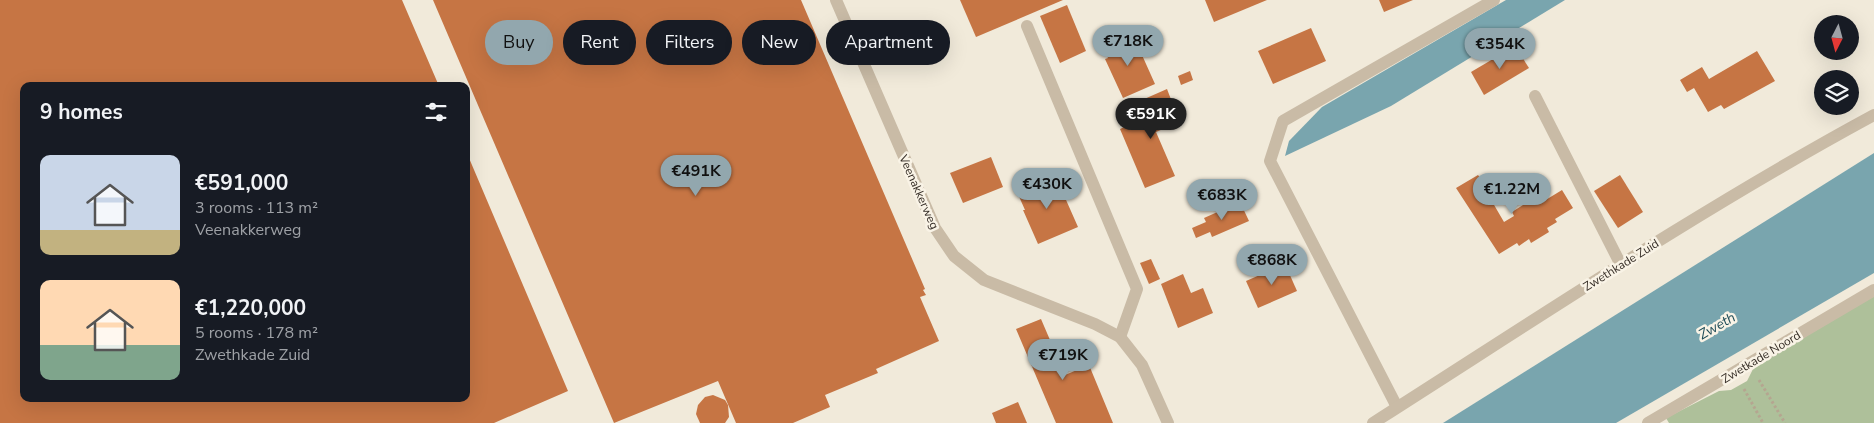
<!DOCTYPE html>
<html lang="en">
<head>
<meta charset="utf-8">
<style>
	:root { --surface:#171b24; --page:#242831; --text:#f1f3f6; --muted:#9ea1a6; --accent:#92a7ae }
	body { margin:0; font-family:"Nunito Sans",sans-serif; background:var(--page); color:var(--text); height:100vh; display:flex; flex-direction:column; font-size:19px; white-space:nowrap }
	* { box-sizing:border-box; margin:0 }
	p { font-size:16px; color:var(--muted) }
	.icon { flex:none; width:28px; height:28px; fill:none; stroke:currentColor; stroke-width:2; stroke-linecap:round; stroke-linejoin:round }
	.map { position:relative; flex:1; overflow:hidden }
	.side { position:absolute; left:20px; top:82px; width:450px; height:320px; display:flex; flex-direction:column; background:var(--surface); border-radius:10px; box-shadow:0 5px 20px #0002 }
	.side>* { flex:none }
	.guide { position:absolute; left:485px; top:20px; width:475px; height:45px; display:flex; gap:10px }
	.needle { width:32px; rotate:186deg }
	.controls { position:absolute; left:1814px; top:15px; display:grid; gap:10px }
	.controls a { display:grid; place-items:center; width:45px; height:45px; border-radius:50%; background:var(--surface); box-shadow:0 5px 20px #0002; font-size:25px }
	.price { position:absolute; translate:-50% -42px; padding:0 11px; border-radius:18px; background:var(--accent); color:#111; font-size:16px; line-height:32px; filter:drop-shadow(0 1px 2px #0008) }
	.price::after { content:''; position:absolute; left:50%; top:30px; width:15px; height:11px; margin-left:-8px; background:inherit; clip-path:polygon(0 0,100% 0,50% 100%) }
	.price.on { background:#222; color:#fff }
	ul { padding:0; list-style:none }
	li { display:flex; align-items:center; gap:15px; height:125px; padding:0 20px }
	li span { display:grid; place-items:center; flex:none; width:140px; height:100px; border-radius:10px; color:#555 }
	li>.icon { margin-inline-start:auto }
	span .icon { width:60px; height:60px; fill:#fffc; stroke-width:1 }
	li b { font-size:21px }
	h2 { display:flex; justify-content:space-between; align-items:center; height:60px; padding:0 20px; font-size:21px }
	.chip { padding:0 18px; border-radius:22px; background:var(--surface); box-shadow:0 5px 20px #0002; font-size:18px; line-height:45px }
	.chip.on { background:var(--accent); color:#111 }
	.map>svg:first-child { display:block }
	.green { fill:#aec09a }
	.water { fill:#79a5ae }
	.building { fill:#c67544 }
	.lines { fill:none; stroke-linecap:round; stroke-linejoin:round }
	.path { stroke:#b5a590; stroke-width:3; stroke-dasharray:2.5 2.5; stroke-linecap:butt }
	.service { stroke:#c9bba6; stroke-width:12 }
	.minor { stroke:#c9bba6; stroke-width:12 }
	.tertiary { stroke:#c9bba6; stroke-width:12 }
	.labels { text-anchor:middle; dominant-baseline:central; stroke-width:5; stroke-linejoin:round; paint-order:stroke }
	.street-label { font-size:12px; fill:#362e27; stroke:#f9f3e6 }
	.water-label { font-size:14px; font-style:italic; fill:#1d4b57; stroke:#f9f3e6 }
</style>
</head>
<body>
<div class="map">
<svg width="1874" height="423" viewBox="0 0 1874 423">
	<rect width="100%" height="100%" fill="#f1eada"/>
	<path class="green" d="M 1874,296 L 1874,423 L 1669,423 L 1666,418 L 1719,391 L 1731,390 L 1747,381 L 1754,367 Z"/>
	<g class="water">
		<path d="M 1506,0 L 1565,0 L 1391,106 L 1285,156 L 1289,141 L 1322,107 Z"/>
		<path d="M 1874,153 L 1874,273 L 1616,423 L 1443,423 Z"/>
	</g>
	<g class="building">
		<path d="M 0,0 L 402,0 L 439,86 L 24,86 L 24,399 L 466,399 L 466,151 L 568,391 L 494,423 L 0,423 Z"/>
		<path d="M 433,0 L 801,0 L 925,289 L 923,290 L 926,295 L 920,297 L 939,341 L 876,369 L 878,373 L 825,395 L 830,407 L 793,423 L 736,423 L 718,381 L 614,423 Z"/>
		<path d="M 960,0 L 1063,0 L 976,37 Z"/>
		<path d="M 1205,0 L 1267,0 L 1214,22 Z"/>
		<path d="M 1379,0 L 1413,0 L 1384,12 Z"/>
		<path d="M 1067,5 L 1086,51 L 1060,63 L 1040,16 Z"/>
		<path d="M 1311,28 L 1326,61 L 1273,84 L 1258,51 Z"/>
		<path d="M 1133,35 L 1155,84 L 1123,98 L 1105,59 L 1108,58 L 1103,48 Z"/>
		<path d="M 1515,46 L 1529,68 L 1484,95 L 1471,72 Z"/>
		<path d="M 1757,51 L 1775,81 L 1724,109 L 1721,105 L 1708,112 L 1694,88 L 1687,92 L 1680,80 L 1702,67 L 1709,79 Z"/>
		<path d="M 1190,71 L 1193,80 L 1181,85 L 1178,76 Z"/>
		<path d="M 1167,89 L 1172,102 L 1168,103 L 1177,123 L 1156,132 L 1175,176 L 1145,188 L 1120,129 L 1146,117 L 1144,113 L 1146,112 L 1142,100 Z"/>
		<path d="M 991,157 L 1003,187 L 963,203 L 950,173 Z"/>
		<path d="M 1055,175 L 1078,227 L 1038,244 L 1023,210 L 1025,210 L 1017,192 Z"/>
		<path d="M 1478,175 L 1481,179 L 1483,178 L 1489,186 L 1492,191 L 1489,193 L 1492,197 L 1490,198 L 1504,222 L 1514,216 L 1512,212 L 1523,205 L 1530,201 L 1532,205 L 1542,198 L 1544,201 L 1562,190 L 1573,208 L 1555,219 L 1557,222 L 1547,228 L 1549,232 L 1531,243 L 1529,239 L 1519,246 L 1517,243 L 1499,254 L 1456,188 Z"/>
		<path d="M 1620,175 L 1643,212 L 1618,228 L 1594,191 Z"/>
		<path d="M 1240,202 L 1249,221 L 1212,237 L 1210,232 L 1196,238 L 1192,228 L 1206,222 L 1204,218 Z"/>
		<path d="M 1151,259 L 1160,279 L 1149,284 L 1140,263 Z"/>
		<path d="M 1285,264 L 1297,291 L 1258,308 L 1246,281 Z"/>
		<path d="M 1183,274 L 1191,293 L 1203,288 L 1213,313 L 1178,328 L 1161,284 Z"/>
		<path d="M 1041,319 L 1065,375 L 1089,365 L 1113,423 L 1056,423 L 1016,329 Z"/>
		<path d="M 713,395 L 725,400 L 728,405 L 729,417 L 725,423 L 700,423 L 696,414 L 698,405 L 705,397 Z"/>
		<path d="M 1018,402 L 1027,423 L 996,423 L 992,413 Z"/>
	</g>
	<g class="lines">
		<g class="path">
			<path d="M 1759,380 L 1785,423"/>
			<path d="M 1744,389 L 1763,423"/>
		</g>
		<g class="service">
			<path d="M 1027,26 L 1137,289 L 1120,337"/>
			<path d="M 1535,96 L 1621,265"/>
			<path d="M 1397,407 L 1270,161 L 1283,121 L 1494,0"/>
		</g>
		<g class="minor">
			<path d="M 1373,423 C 1538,318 1702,208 1874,115"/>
			<path d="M 1648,423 L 1874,290"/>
		</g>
		<path class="tertiary" d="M 836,0 L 935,228 L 954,256 L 984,280 L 1095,324 L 1120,337 L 1142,365 L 1168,423"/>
	</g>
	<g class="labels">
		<g class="street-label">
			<text transform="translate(919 192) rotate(66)">Veenakkerweg</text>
			<text transform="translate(1621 265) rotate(-32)">Zwethkade Zuid</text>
			<text transform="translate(1761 357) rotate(-31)">Zwetkade Noord</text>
		</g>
		<g class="water-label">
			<text transform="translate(1717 326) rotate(-30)">Zweth</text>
		</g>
	</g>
</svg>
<div class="controls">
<a><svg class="needle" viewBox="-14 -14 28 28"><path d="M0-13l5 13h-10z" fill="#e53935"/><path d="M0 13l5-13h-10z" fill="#9ea1a6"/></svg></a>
<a><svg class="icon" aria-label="layers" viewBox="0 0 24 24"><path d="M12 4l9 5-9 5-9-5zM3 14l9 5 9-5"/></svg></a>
</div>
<b class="price" style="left:1128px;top:67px">€718K</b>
<b class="price" style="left:1500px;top:70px">€354K</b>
<b class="price on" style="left:1151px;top:140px">€591K</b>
<b class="price" style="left:696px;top:197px">€491K</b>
<b class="price" style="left:1047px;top:210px">€430K</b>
<b class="price" style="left:1512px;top:215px">€1.22M</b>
<b class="price" style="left:1222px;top:221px">€683K</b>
<b class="price" style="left:1272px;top:286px">€868K</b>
<b class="price" style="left:1063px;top:381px">€719K</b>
<div class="guide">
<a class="chip on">Buy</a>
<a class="chip">Rent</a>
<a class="chip">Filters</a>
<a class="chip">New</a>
<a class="chip">Apartment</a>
</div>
<section class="side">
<h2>9 homes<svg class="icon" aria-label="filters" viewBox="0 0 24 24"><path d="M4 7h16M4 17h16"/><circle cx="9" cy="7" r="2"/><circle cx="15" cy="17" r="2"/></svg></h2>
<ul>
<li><span style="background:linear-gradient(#c9d6e8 75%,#c2b280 0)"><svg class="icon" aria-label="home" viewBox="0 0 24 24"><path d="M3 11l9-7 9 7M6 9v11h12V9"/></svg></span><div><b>€591,000</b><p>3 rooms · 113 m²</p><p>Veenakkerweg</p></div></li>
<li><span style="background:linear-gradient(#ffd9b3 65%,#7fa58c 0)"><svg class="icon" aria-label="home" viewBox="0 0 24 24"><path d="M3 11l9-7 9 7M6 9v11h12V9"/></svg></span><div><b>€1,220,000</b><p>5 rooms · 178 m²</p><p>Zwethkade Zuid</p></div></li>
</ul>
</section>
</div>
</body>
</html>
